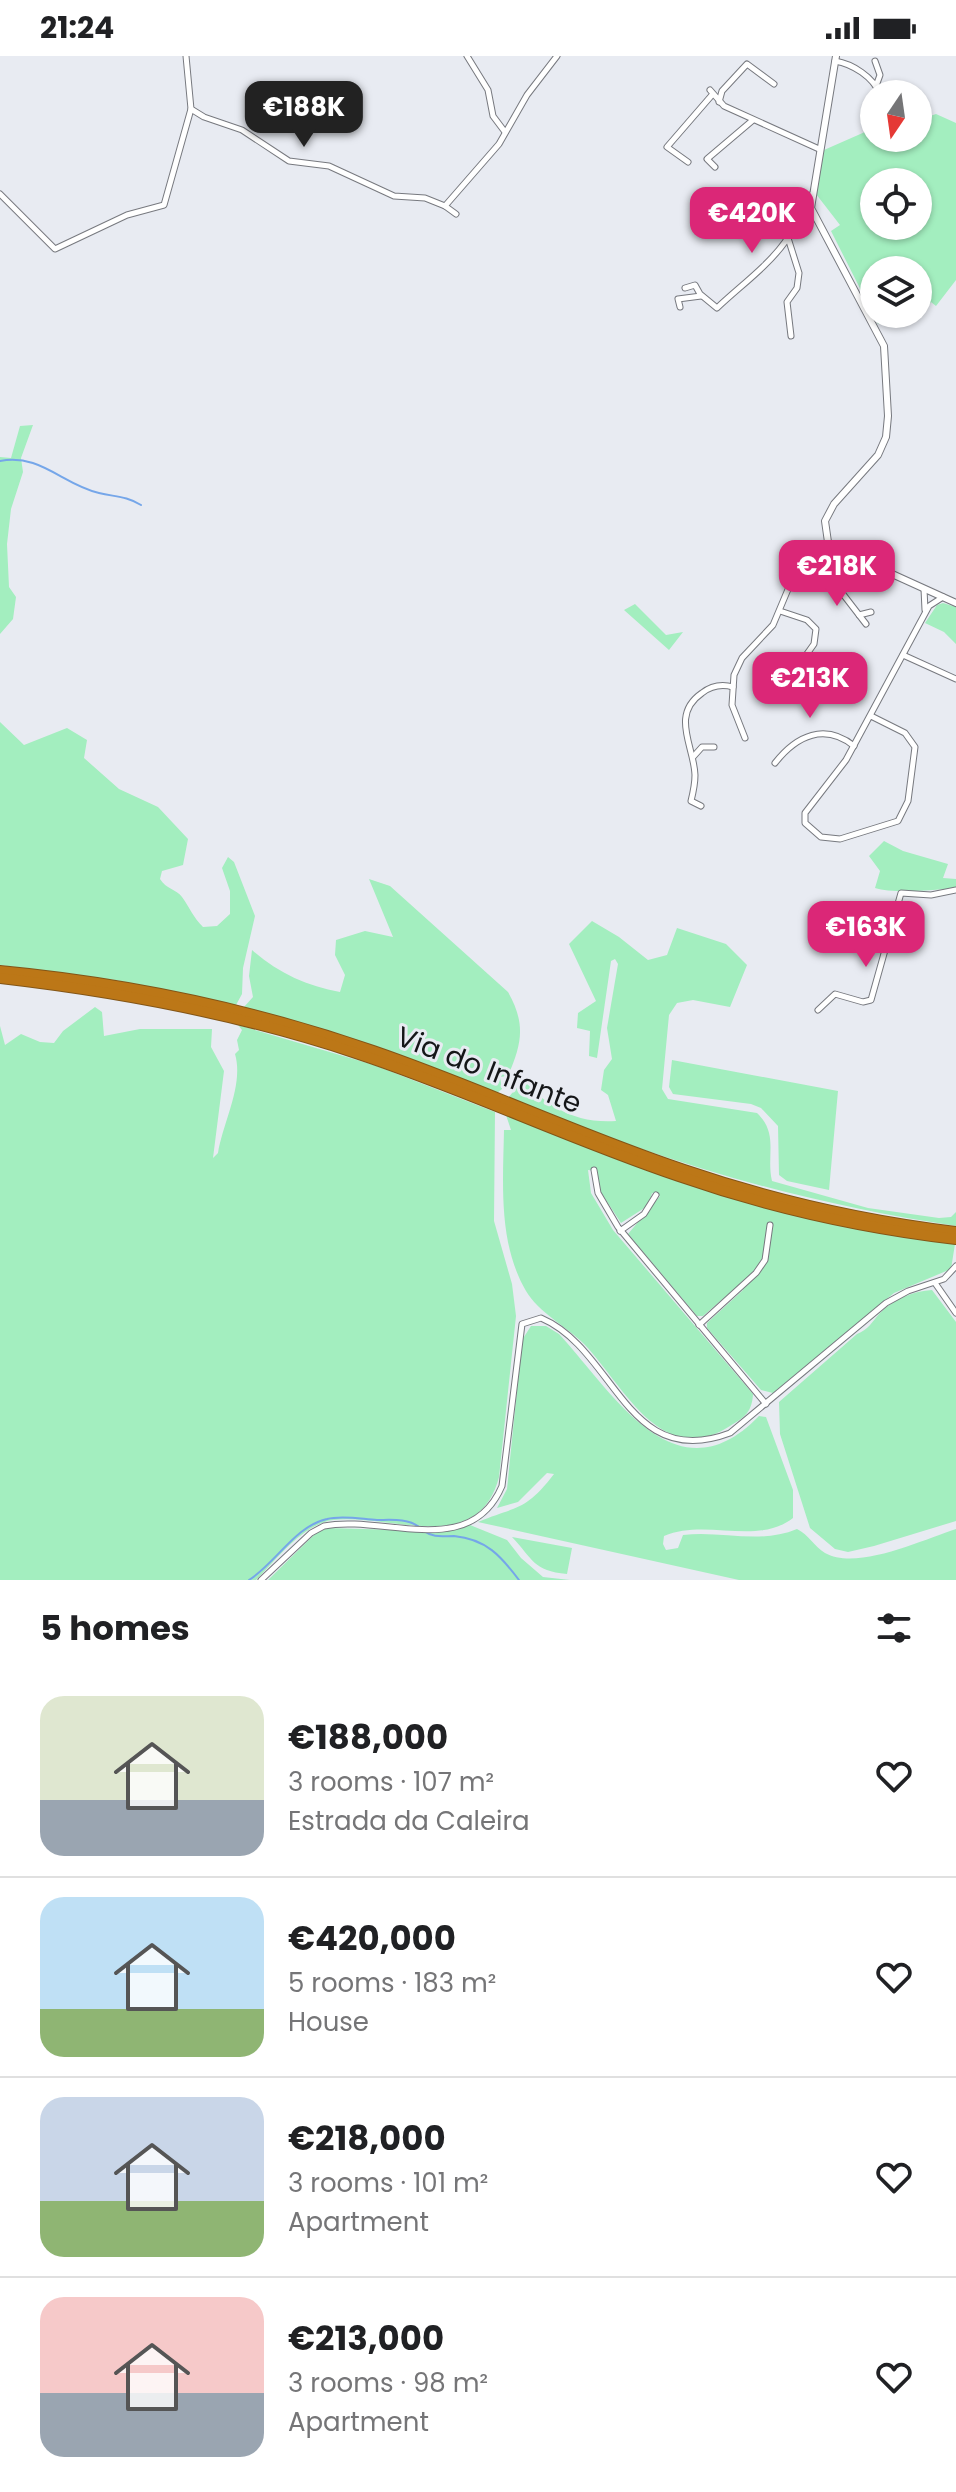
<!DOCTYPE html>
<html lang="en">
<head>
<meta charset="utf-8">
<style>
	:root { --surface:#fff; --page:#f2f2f2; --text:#202124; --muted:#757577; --line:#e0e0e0; --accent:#db2777 }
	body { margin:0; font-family:Poppins,sans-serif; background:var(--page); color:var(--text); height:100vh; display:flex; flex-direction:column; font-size:30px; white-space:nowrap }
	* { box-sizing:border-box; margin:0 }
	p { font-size:26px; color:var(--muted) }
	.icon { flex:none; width:44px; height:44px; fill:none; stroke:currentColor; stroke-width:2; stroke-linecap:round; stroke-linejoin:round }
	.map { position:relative; height:1524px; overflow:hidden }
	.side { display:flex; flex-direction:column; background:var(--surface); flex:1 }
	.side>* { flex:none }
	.needle { width:52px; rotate:193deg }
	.buttons { position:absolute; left:860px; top:24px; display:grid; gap:16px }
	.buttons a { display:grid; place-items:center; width:72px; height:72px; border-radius:50%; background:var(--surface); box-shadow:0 2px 6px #0004; font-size:40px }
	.price { position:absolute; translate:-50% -68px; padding:0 18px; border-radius:16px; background:var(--accent); color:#fff; font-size:26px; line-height:52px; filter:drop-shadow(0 2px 4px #0008) }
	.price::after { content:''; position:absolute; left:50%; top:48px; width:24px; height:18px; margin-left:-12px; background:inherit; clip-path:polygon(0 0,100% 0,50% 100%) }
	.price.active { background:#222; color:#fff }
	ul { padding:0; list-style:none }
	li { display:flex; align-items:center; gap:24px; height:200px; padding:0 40px }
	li+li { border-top:2px solid var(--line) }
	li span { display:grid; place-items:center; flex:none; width:224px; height:160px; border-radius:24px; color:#555 }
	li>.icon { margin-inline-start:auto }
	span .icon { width:96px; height:96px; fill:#fffc; stroke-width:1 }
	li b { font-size:34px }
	h2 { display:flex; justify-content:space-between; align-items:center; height:96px; padding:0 40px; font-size:34px }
	.status { display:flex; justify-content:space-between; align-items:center; height:56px; padding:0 40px; background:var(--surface); direction:ltr }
	.status svg { height:22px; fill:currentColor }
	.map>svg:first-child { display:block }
	.green { fill:#a3eebf; fill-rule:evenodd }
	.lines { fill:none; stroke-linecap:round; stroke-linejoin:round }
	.stream { stroke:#75a6e9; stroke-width:2 }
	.minor-casing { stroke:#77797f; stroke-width:7 }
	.tertiary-casing { stroke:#77797f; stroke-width:8 }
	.motorway-casing { stroke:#825517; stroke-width:12 }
	.minor { stroke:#fff; stroke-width:5 }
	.tertiary { stroke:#fff; stroke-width:6 }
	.motorway { stroke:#bc7717; stroke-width:10 }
	.labels { text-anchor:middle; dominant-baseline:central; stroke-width:6; stroke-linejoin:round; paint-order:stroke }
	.street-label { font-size:28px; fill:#151618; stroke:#e8ebf2 }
</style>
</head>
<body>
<div class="status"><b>21:24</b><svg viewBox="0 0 49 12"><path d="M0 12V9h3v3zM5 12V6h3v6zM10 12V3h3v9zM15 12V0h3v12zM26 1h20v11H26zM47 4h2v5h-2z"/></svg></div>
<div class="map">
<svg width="956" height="1524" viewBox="0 0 956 1524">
	<rect width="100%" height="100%" fill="#e8ebf2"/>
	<g class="green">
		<path d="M 936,58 L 956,67 L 956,224 L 936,250 L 931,246 L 927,251 L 918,245 L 918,214 L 874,214 L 874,258 L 890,258 L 878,268 L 831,175 L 840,169 L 816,138 L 824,94 L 874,72 L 874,82 L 918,82 L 918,64 ZM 874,126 L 918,126 L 918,170 L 874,170 Z"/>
		<path d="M 33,369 L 21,402 L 23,416 L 11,453 L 7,488 L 9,531 L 16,541 L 13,563 L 0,578 L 0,401 L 11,402 L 20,370 Z"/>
		<path d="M 943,547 L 956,551 L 956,588 L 944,576 L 925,567 L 937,549 Z"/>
		<path d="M 635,548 L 666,579 L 683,576 L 669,594 L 624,554 Z"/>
		<path d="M 0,666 L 24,689 L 67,672 L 87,684 L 84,702 L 119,733 L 158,751 L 188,783 L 183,809 L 162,815 L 160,823 C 166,833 176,833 182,841 C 190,852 193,861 203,871 L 217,870 L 230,858 L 230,835 L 222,812 L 228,801 L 234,806 L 255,860 L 243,912 L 242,938 L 236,949 L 115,924 L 0,909 Z"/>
		<path d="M 884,785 L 903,795 L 948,808 L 943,822 L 956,823 L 956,832 C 936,834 893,838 875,832 L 880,815 L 869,800 Z"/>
		<path d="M 369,823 L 390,830 L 508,936 C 526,968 522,987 508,1020 L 500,1021 L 502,1033 L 497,1037 L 387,994 L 244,951 L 253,941 L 249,920 L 252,894 C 278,917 307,930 340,936 L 345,919 L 335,899 L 336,884 L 365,875 L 393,881 Z"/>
		<path d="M 592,865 L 619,881 L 648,904 L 667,899 L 677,872 L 726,888 L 747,909 L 730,951 L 693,944 L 677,947 L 669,959 L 662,1033 L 668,1043 L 757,1057 C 779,1078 766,1099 772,1125 L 868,1152 L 939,1162 L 951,1161 L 956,1156 L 956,1170 C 801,1147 653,1104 509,1041 L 519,1028 L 518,1017 C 543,1049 574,1068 616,1065 L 608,1039 L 601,1034 L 604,1014 L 612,1003 L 607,972 L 618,908 L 615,903 L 611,905 L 597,1002 L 589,1000 L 590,975 L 577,972 L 578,957 L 596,945 L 569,888 Z"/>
		<path d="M 95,951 L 102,956 L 104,980 L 140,973 L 212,973 L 211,991 L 224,1015 L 213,1102 L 218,1097 C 223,1066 244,1029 235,998 L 239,994 L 237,984 L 242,974 L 238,969 L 374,1009 L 495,1056 L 494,1165 L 512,1228 L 516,1260 L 499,1421 C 478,1502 390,1457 333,1464 C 303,1468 276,1504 256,1524 L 0,1524 L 0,970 L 5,989 L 21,978 L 40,986 L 54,987 L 63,975 Z"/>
		<path d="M 672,1004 L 838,1035 L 829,1134 L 787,1125 L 779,1119 L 778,1070 L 761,1052 L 751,1048 L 673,1038 L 669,1031 Z"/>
		<path d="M 506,1059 C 657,1120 792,1169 955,1188 L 951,1213 L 894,1237 L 773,1337 L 761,1334 L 707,1272 L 707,1267 L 743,1234 L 739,1229 L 703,1260 L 697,1260 L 628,1178 L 660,1140 L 652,1137 L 649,1149 L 621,1167 L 600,1135 L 597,1115 L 588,1114 L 591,1137 L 613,1174 L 753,1338 C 752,1356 745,1361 730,1370 C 661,1415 623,1328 584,1288 C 567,1271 538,1256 526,1235 C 498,1187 503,1128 504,1074 L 511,1074 Z"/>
		<path d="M 932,1234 L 956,1266 L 956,1465 L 874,1490 L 848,1496 L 835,1493 L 810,1472 L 780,1378 L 779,1346 L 857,1278 C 868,1274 872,1266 880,1257 C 893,1243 914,1235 932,1234 Z"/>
		<path d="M 531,1270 L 546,1270 L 559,1278 C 612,1335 675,1447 759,1360 L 766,1361 L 793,1434 L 793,1462 C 757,1490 706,1462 664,1480 L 663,1488 L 666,1494 L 678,1492 L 683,1479 C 721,1474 759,1489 797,1473 C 809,1479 814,1490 825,1497 C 857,1515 922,1484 956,1473 L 956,1524 L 739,1524 L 478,1466 C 516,1450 525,1456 554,1418 L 547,1417 L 518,1446 L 497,1452 L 507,1433 L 522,1284 Z"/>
		<path d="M 470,1469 L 507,1484 L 521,1502 L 543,1521 L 570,1524 L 268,1524 L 316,1477 L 327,1472 L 436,1475 Z"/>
		<path d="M 512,1481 L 572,1492 L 567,1518 C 533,1515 533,1503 512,1481 Z"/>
	</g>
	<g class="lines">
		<g class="stream">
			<path d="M 0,405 C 40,397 63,429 99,437 C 116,441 126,440 141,449"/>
			<path d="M 424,1475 C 433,1482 442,1480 454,1480 C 486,1483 501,1500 519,1524"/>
			<path d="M 249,1524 C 276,1507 295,1470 327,1463 C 342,1459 361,1463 377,1464 C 390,1464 408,1462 419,1471"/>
		</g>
		<g class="minor-casing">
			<g id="minor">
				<path d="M 186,0 L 191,53 L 204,61 L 242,74 L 289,105 L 329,110 L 394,140 L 425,142 L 445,150"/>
				<path d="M 467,0 L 488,34 L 493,60 L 505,76"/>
				<path d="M 835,5 C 853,8 873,21 880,38"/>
				<path d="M 875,5 L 880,19 L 876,30"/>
				<path d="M 710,34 L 724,50 L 819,93"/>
				<path d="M 719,46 L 722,35 L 747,8 L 774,28"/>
				<path d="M 688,106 L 667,91 L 712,39"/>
				<path d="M 715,111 L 707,103 L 753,64"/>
				<path d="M 0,138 L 55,193 L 127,159 L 164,149 L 191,53"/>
				<path d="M 755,149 L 761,140 L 770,144 L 801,143"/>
				<path d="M 456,158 L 445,150 L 499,88 L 527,39 L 557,0"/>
				<path d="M 788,182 L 799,217 L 797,232 L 787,246 L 791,280"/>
				<path d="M 685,232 L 695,229 L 700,238 L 717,252 C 739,231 767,211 785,186 C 796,171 790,149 811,139"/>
				<path d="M 680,251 L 678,243 L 701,240"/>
				<path d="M 843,515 L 846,498"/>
				<path d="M 829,520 L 866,568"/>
				<path d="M 924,533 L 925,554"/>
				<path d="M 780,555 L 807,564 L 816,573 L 814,588 L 794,616"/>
				<path d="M 859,559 L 871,556"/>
				<path d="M 903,599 L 956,623"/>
				<path d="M 871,660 L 905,677 L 915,691 L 908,745 L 898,765 L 840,783 L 821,781 L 805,767 L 805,757 L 846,704 L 929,550 L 943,541"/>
				<path d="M 745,682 L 732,649 L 734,619 L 742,602 L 773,569 L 789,531 L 799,521 L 839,519 L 865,507"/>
				<path d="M 693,701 L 702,691 L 714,691"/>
				<path d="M 775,707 C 797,679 825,667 854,690"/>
				<path d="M 701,750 L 691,745 C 693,737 695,728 695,719 C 694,690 670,659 702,637 C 711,630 722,628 733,631"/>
				<path d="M 818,954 L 835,938 L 863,946 L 871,944 L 901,837 L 931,839 L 956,834"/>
				<path d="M 594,1114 L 598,1137 L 618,1171 L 766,1348"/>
				<path d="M 620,1175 L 644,1158 L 656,1139"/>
				<path d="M 935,1227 L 956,1257"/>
				<path d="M 699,1269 L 756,1217 L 765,1204 L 770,1169"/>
				<path d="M 261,1524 L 311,1477 L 324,1470 C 383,1458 470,1505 502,1430 L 522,1268 L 541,1262 C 616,1294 626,1416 730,1377 L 886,1247 L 908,1235 L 944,1223 L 956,1210"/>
			</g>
		</g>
		<g class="tertiary-casing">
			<path id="tertiary" d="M 836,0 L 811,152 L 884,290 L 888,360 L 886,381 L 878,399 L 834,448 L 825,465 L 828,486 L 837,493 L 956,547"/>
		</g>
		<g class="motorway-casing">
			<g id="motorway">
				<path d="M 0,915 C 127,927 252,953 373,995 C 478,1031 579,1079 684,1114 C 772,1144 864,1165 956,1176"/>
				<path d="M 0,922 C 121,936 240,958 356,997 C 465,1033 569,1083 679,1120 C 768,1151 862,1172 956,1183"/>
			</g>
		</g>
		<use href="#minor" class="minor"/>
		<use href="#tertiary" class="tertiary"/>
		<use href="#motorway" class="motorway"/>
	</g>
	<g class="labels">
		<g class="street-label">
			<text transform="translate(489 1014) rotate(21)">Via do Infante</text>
		</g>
	</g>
</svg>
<div class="buttons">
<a><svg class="needle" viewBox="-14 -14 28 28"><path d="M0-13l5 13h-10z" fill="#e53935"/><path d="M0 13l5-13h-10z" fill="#757577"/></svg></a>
<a><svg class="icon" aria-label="locate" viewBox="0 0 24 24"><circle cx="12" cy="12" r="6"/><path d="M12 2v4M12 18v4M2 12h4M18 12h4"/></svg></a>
<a><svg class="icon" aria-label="layers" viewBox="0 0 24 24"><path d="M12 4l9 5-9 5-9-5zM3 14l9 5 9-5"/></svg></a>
</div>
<b class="price active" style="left:304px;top:93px">€188K</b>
<b class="price" style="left:752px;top:199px">€420K</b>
<b class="price" style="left:837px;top:552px">€218K</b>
<b class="price" style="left:810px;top:664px">€213K</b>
<b class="price" style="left:866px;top:913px">€163K</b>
</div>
<section class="side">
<h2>5 homes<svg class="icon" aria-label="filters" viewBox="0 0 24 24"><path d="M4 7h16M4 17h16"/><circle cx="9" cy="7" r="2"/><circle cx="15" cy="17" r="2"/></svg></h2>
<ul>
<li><span style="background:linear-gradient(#dfe7d0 65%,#9aa5b1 0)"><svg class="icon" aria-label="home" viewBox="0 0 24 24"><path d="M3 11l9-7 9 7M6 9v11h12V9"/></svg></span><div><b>€188,000</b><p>3 rooms · 107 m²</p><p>Estrada da Caleira</p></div><svg class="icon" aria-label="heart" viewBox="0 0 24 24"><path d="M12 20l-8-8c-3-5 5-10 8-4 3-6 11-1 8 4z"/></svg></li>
<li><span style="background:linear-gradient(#bfe0f5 70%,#8fb573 0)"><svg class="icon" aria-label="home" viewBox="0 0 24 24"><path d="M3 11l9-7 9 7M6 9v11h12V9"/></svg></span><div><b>€420,000</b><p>5 rooms · 183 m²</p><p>House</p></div><svg class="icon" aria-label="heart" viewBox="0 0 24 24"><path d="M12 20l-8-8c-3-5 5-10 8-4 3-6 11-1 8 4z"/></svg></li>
<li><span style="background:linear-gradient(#c9d6e8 65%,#8fb573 0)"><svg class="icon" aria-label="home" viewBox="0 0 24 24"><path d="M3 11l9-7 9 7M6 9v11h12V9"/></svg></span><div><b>€218,000</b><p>3 rooms · 101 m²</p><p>Apartment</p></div><svg class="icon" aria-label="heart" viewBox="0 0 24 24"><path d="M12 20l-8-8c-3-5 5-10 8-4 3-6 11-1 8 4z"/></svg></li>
<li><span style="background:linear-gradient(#f6c9c9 60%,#9aa5b1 0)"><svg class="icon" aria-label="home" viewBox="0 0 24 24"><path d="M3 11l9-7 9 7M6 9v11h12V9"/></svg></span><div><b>€213,000</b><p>3 rooms · 98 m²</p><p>Apartment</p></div><svg class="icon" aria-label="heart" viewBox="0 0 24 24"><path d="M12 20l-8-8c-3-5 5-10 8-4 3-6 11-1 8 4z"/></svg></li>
</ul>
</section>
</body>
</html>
